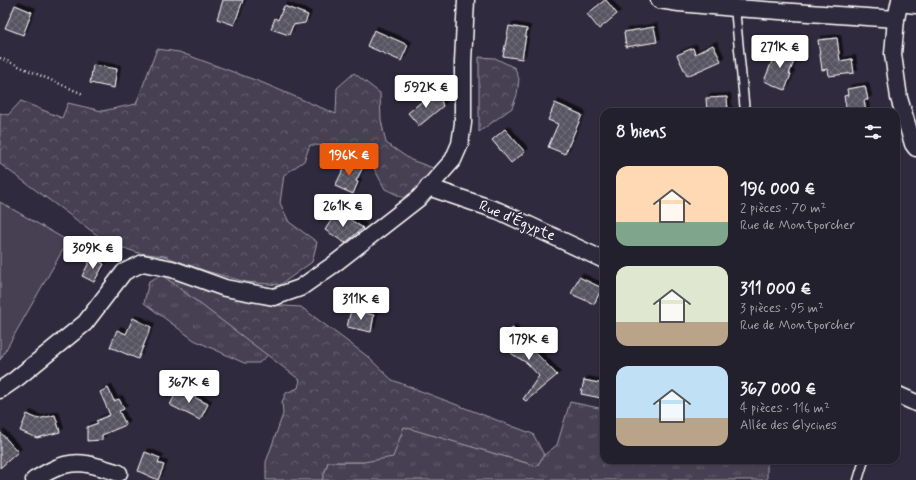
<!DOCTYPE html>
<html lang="fr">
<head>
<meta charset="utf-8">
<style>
	:root { --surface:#23202e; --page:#2b2836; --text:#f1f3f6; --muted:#a3a3aa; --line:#403e4a; --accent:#ea580c }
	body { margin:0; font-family:Mynerve,sans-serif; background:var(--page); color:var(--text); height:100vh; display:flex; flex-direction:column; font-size:15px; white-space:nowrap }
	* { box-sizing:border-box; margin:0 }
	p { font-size:13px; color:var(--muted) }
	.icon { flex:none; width:22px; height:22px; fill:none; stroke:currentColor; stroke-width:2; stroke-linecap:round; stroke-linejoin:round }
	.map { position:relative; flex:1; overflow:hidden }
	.side { position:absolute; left:600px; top:108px; width:300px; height:356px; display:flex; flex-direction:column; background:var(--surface); border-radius:12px; box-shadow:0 1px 3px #0004,0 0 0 1px var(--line) }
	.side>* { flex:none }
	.price { position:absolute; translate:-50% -34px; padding:0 9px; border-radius:4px; background:#fff; color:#222; font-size:13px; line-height:26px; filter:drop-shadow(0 1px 2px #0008) }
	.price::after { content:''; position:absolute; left:50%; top:24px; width:12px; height:9px; margin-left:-6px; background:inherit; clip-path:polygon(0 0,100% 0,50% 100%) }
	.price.on { background:var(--accent); color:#fff }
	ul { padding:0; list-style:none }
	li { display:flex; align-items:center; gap:12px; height:100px; padding:0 16px }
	li span { display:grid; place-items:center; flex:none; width:112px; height:80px; border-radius:12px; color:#555 }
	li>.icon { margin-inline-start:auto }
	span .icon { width:48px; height:48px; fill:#fffc; stroke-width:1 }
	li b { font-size:17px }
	h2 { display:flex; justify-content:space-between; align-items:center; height:48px; padding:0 16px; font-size:17px }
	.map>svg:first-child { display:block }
	.grass { fill:url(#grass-tufts); stroke:#a2a0a8 }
	.forest { fill:url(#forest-crowns); stroke:#a2a0a8 }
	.garden { fill:#464152; stroke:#a2a0a8 }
	.building { fill:url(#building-cross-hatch); stroke:#fff; filter:url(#shadow) }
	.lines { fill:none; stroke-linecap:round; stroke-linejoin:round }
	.lane-casing { stroke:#fff; stroke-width:11 }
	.street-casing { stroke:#fff; stroke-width:19 }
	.path { stroke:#fff; stroke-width:2.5; stroke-dasharray:1 3; stroke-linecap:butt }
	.lane { stroke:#2f2a3d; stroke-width:8 }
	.street { stroke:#2f2a3d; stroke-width:16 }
	.labels { text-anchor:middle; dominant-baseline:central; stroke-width:3; stroke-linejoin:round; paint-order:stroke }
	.street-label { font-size:15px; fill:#fff; stroke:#2f2a3d }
</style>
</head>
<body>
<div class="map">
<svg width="916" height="480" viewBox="0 0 916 480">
	<defs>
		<pattern id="grass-tufts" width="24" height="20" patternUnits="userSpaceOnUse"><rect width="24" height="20" fill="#464152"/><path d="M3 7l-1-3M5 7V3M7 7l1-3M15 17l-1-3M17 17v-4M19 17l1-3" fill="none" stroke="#625e6c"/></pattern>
		<pattern id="forest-crowns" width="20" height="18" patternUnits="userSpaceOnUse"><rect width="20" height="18" fill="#464152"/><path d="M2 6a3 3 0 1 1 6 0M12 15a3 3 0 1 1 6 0" fill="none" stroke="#625e6c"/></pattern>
		<pattern id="building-cross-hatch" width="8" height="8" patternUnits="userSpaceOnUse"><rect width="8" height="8" fill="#595564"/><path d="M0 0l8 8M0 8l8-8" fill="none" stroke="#726e7b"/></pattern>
		<filter id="shadow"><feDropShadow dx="3.5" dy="-3.5" stdDeviation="0" flood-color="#0009"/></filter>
	</defs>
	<rect width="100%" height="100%" fill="#2f2a3d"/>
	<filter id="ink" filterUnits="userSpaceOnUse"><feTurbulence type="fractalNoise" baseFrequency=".025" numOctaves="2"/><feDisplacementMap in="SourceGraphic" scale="8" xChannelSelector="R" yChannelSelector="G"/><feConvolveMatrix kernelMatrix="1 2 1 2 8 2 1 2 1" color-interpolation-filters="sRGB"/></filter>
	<g filter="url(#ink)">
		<g class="grass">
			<path d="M 162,275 L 268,355 L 259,363 L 244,363 L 194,340 L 144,303 L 149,281 Z"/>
			<path d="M 570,402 L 604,409 L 604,460 L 767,460 L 767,480 L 322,480 L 328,462 L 364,462 L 403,426 L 537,466 L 544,455 L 557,445 Z"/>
		</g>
		<g class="forest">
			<path d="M 157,49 L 179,52 L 263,83 L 336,114 L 337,88 L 354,73 L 380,93 L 381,120 L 386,143 L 411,160 L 436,169 L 406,199 L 385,189 L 369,159 L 337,146 L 310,145 L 304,161 L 284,175 L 280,203 L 289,222 L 317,242 L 312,262 L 280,285 L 246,282 L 206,271 L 164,256 L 139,253 L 108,243 L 0,164 L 0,113 L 8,115 L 21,101 L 62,118 L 68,103 L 102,111 L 136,104 Z"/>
			<path d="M 479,57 L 495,58 L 515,68 L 519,79 L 517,95 L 512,108 L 479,132 Z"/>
			<path d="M 162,275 L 209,290 L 269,305 L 301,307 L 367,356 L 392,380 L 533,434 L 544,455 L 537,466 L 404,427 L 393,457 L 364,462 L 328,462 L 322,480 L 266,480 L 266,462 L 283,414 L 282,402 L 286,393 L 298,388 L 300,380 Z"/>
		</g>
		<path class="garden" d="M 0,202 L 68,241 L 0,360 Z"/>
		<g class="building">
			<path d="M 223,0 L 243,0 L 234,25 L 217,19 Z"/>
			<path d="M 605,0 L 606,0 L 617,14 L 599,29 L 587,14 Z"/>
			<path d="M 15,5 L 32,12 L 23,35 L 5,28 Z"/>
			<path d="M 284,6 L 308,15 L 305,23 L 293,25 L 289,35 L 271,29 L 275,18 L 278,20 Z"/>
			<path d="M 509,26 L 527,29 L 522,59 L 503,56 Z"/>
			<path d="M 654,27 L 657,42 L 626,47 L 624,32 Z"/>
			<path d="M 374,30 L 408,45 L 401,61 L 367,46 Z"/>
			<path d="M 837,38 L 840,61 L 852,59 L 854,73 L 829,76 L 828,69 L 822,70 L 818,40 Z"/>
			<path d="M 713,45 L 721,61 L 687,76 L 677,55 L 693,48 L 695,54 Z"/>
			<path d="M 777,49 L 796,56 L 789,74 L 791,74 L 785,90 L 764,81 Z"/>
			<path d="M 93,65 L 117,69 L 114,88 L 90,83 Z"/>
			<path d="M 865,86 L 868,100 L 864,100 L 866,112 L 847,112 L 844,96 L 848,95 L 847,89 Z"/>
			<path d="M 439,94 L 443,106 L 419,126 L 408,113 L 426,98 Z"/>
			<path d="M 727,97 L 728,112 L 707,112 L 706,98 Z"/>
			<path d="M 555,103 L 582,115 L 565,154 L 548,147 L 558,124 L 548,120 Z"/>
			<path d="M 505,129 L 525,152 L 511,163 L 492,140 Z"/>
			<path d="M 348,160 L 363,167 L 356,181 L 358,182 L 353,194 L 335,186 Z"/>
			<path d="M 337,211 L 363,228 L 345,243 L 325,230 Z"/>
			<path d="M 92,257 L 104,264 L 94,282 L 82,276 Z"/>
			<path d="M 579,277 L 602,288 L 594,304 L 571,294 Z"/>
			<path d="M 351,310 L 374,315 L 371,332 L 347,327 Z"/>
			<path d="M 133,318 L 151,327 L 138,359 L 110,347 L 117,330 L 126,334 Z"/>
			<path d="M 513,328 L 519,339 L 525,336 L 536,353 L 557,375 L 526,401 L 523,399 L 539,376 L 527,363 L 512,354 L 501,335 Z"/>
			<path d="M 584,380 L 604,384 L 601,398 L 581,394 Z"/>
			<path d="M 108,388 L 114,401 L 119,399 L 124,409 L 119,411 L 126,425 L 102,435 L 102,440 L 87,441 L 87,427 L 98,423 L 96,421 L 110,415 L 100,392 Z"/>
			<path d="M 178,389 L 208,404 L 200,420 L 170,405 Z"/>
			<path d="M 27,414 L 38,419 L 55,415 L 60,432 L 37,438 L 20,431 Z"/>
			<path d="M 0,432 L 18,452 L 0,468 Z"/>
			<path d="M 145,452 L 160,458 L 158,463 L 164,465 L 158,480 L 138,471 Z"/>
		</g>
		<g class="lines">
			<g class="lane-casing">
				<g id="lane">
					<path d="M 735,8 L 745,112"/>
					<path d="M 858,480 L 864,460"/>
				</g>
			</g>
			<g class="street-casing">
				<g id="street">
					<path d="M 659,0 L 679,3 L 735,8 L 896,19"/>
					<path d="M 900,0 L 896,19 L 893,54 L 899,98 L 913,144 L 916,148"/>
					<path d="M 900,3 L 916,5"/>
					<path d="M 428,187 L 499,211 L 604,260"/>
					<path d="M 0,390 L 16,379 L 85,323 L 124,272 L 143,263 L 172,269 L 225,288 L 274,297 L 300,288 L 333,265 L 419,198 L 453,160 L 460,144 L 463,123 L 463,62 L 466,0"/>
					<path d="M 896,394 L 916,403"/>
					<path d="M 34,480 C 41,476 47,472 54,469 C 77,457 96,466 119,473"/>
				</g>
			</g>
			<path class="path" d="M 0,58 L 83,94"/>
			<use href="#lane" class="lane"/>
			<use href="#street" class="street"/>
		</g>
	</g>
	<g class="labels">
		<g class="street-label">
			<text transform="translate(517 221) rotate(23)">Rue d'Égypte</text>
		</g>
	</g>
</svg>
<b class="price" style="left:780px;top:69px">271K €</b>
<b class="price" style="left:426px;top:109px">592K €</b>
<b class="price on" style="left:349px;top:177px">196K €</b>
<b class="price" style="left:343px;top:228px">261K €</b>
<b class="price" style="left:93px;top:270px">309K €</b>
<b class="price" style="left:361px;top:321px">311K €</b>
<b class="price" style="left:529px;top:361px">179K €</b>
<b class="price" style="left:189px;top:404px">367K €</b>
<section class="side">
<h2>8 biens<svg class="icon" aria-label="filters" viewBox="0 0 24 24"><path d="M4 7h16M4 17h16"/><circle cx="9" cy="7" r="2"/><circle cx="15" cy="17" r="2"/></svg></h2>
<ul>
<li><span style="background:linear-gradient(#ffd9b3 70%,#7fa58c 0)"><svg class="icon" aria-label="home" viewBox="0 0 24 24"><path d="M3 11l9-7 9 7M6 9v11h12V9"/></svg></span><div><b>196 000 €</b><p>2 pièces · 70 m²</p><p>Rue de Montporcher</p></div></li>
<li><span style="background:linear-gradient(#dfe7d0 70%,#b9a48a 0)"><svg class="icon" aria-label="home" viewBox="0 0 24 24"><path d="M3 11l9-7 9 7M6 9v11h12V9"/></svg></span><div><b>311 000 €</b><p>3 pièces · 95 m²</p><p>Rue de Montporcher</p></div></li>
<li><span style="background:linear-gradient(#bfe0f5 65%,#b9a48a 0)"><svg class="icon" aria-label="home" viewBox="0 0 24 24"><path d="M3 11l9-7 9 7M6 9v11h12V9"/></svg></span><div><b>367 000 €</b><p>4 pièces · 116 m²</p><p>Allée des Glycines</p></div></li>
</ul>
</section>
</div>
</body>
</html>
